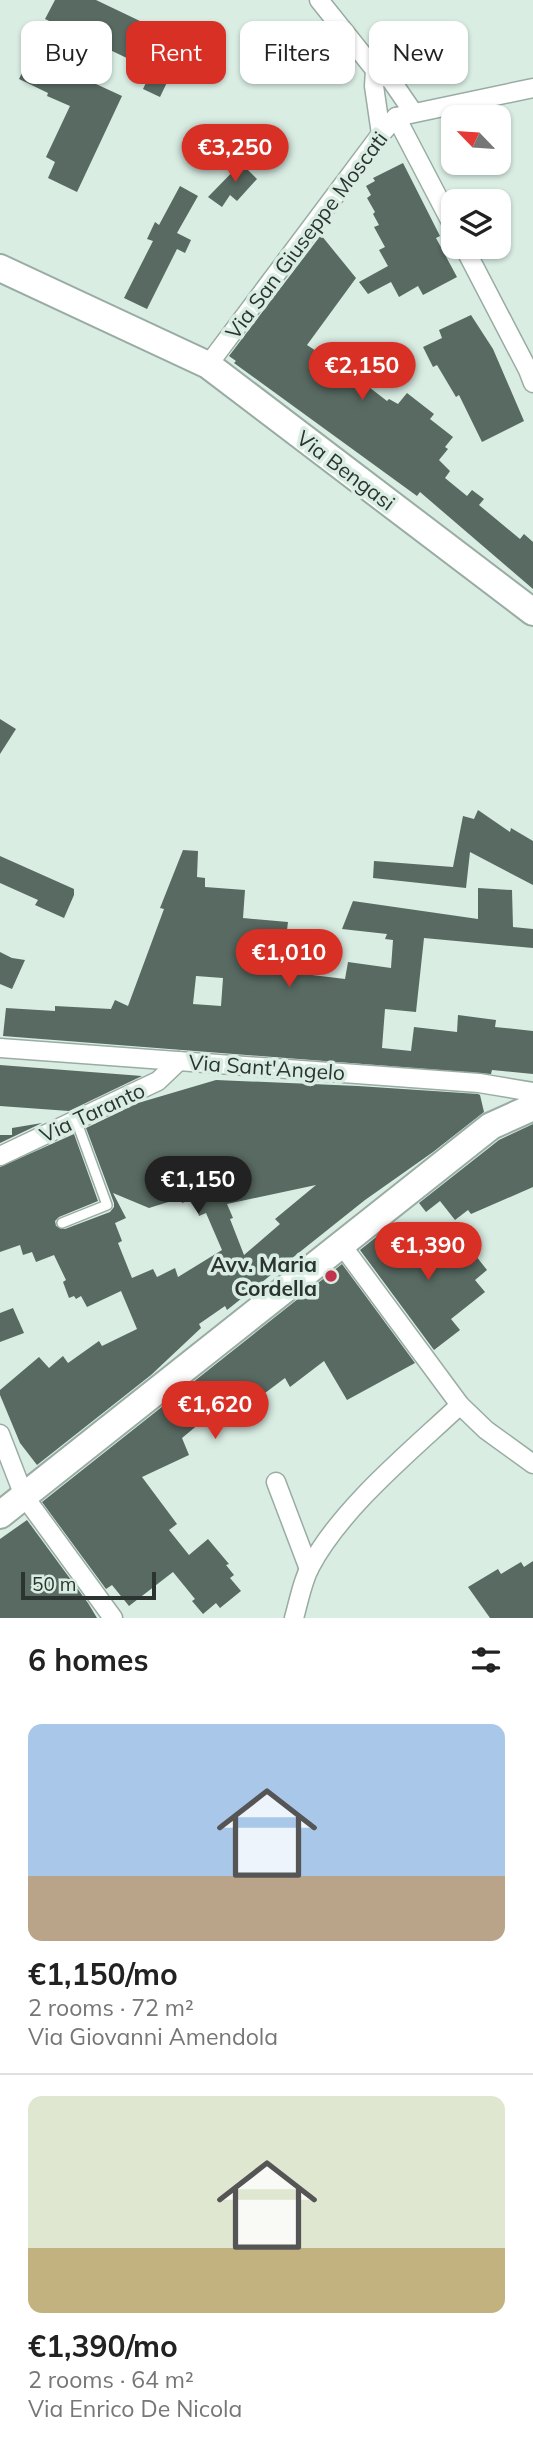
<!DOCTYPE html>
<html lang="en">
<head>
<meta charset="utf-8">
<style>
	:root { --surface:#fff; --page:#f2f2f2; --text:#222; --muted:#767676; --line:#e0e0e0; --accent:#d93025 }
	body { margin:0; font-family:Mulish,sans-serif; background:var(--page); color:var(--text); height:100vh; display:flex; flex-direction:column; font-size:26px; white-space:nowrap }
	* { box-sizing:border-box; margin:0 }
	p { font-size:23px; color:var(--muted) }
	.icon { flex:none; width:38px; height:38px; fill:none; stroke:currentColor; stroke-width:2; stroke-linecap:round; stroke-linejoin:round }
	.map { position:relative; height:1618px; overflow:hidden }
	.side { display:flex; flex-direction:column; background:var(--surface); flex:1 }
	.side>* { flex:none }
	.hud { position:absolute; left:21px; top:21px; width:492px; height:63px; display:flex; gap:14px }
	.needle { width:46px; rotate:295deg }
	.controls { position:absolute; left:441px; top:105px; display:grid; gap:14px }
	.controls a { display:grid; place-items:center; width:70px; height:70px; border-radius:14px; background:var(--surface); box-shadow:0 2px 5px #0004; font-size:35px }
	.scale { position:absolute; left:21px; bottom:18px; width:135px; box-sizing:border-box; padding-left:7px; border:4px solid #2c3431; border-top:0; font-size:19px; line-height:24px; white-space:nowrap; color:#2c3431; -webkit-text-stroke:5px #d9ede3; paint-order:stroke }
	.price { position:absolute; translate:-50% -60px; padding:0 16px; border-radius:24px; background:var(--accent); color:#fff; font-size:23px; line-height:46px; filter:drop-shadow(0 2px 4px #0008) }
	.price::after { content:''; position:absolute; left:50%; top:42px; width:21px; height:16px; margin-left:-10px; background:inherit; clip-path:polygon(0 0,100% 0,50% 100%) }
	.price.on { background:#222; color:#fff }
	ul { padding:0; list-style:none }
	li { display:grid; align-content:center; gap:14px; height:371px; padding:0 28px }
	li+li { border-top:2px solid var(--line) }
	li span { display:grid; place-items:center; height:217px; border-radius:14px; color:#555 }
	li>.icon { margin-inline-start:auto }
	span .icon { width:126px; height:126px; fill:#fffc; stroke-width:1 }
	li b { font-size:30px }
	h2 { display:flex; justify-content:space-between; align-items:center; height:84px; padding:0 28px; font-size:30px }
	.tag { padding:0 24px; border-radius:14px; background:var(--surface); box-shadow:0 2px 5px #0004; font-size:24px; line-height:63px }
	.tag.on { background:var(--accent); color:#fff }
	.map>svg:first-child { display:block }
	.building { fill:#586a62; fill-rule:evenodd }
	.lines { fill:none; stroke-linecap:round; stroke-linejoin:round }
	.lane-casing { stroke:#99aca3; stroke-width:12 }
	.street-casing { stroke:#99aca3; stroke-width:21 }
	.secondary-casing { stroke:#99aca3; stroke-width:30 }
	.lane { stroke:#fff; stroke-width:9 }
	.street { stroke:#fff; stroke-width:18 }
	.secondary { stroke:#fff; stroke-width:26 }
	.poi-dot { fill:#c4334e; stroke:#d9ede3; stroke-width:2.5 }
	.labels { text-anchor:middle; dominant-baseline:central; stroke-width:7; stroke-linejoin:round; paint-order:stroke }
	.street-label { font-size:21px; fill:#2c3431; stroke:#d9ede3 }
	.poi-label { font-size:21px; font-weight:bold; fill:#2c3431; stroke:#d9ede3; text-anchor:end }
</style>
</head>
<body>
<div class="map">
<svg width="533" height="1618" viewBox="0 0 533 1618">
	<rect width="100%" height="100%" fill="#d9ede3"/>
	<g class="building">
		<path d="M 55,0 L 96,0 L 186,43 L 160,97 L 143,89 L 152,70 L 45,19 Z"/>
		<path d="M 31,54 L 122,96 L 77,192 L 48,178 L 55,162 L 46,157 L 70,106 L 47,96 L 48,93 L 19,79 Z"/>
		<path d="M 246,158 L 253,163 L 248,170 L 257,179 L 237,201 L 230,195 L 222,207 L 208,197 Z"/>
		<path d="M 403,163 L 440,236 L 436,238 L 457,277 L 423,295 L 418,286 L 399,297 L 391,282 L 368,294 L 359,282 L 388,266 L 379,250 L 385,247 L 374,227 L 379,225 L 373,214 L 375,212 L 367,198 L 371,195 L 366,186 L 375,181 L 373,178 Z"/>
		<path d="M 180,186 L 198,196 L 177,233 L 191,240 L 185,253 L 177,249 L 147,309 L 124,298 L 153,241 L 147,239 L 155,222 L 159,225 Z"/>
		<path d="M 321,235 L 356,278 L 307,345 L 339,366 L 350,353 L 366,365 L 356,377 L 387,401 L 389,399 L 398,404 L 407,393 L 434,414 L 430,419 L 453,437 L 445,447 L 448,449 L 439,460 L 450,471 L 445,478 L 467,496 L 472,490 L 484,499 L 479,505 L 520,539 L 524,534 L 533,542 L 533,589 L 420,492 L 417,496 L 234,363 L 236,361 L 229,356 Z"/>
		<path d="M 471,315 L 493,349 L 524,421 L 482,442 L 459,395 L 456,397 L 437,365 L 433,367 L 423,347 L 442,338 L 439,330 Z"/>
		<path d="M 0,719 L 16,729 L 0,754 Z"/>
		<path d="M 478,810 L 510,832 L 511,828 L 533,841 L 533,885 L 470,852 L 466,888 L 373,878 L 374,861 L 453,867 L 463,816 L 474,819 Z"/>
		<path d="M 183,850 L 198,851 L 197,877 L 205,878 L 205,887 L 245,890 L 243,918 L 288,922 L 282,971 L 304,974 L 345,979 L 348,962 L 391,968 L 393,940 L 385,939 L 387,934 L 342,929 L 353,901 L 478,919 L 478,888 L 512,890 L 513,927 L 533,929 L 533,948 L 424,938 L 416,1012 L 385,1009 L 382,1048 L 411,1051 L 414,1027 L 457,1032 L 458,1015 L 496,1020 L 495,1027 L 533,1031 L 533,1074 L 492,1070 L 491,1074 L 3,1036 L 6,1008 L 55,1011 L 55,1006 L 111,1009 L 115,1000 L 128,1006 L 164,909 L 160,908 ZM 196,976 L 223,978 L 221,1006 L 193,1004 Z"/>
		<path d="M 0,856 L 74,889 L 74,895 L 64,918 L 35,905 L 38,900 L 0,883 Z"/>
		<path d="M 0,952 L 12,958 L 25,960 L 12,989 L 0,984 Z"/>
		<path d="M 0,1065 L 142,1076 L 69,1111 L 0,1106 Z"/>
		<path d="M 216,1080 L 358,1086 L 478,1094 L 480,1095 L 484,1112 L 433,1152 L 365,1200 L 227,1310 L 225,1306 L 199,1324 L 201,1328 L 151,1375 L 37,1465 L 20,1443 L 0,1395 L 0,1390 L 39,1357 L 49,1368 L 63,1356 L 68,1363 L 99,1341 L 102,1346 L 137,1329 L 121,1291 L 87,1307 L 81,1296 L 76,1299 L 74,1296 L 69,1298 L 63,1282 L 66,1280 L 54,1255 L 36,1262 L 32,1252 L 23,1255 L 20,1245 L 0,1252 L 0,1167 L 74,1134 L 98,1201 L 59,1217 L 55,1221 L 56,1226 L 65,1229 L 110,1212 L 114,1207 L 114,1203 L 86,1128 L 138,1103 ZM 316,1185 L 275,1219 L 280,1224 L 244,1255 L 230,1219 L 233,1218 L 227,1204 ZM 113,1193 L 149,1208 L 181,1198 L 182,1203 L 194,1199 L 199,1216 L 206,1213 L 222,1250 L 178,1277 L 175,1268 L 157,1277 L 153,1269 L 132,1278 L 118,1243 L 122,1241 L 115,1223 L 126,1218 Z"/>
		<path d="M 42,1123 L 0,1143 L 0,1135 L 12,1135 L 12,1128 Z"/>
		<path d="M 533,1124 L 533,1187 L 471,1214 L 468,1210 L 455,1220 L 440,1201 L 426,1212 L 419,1203 L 499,1140 Z"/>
		<path d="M 390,1226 L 418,1262 L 453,1235 L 464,1249 L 468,1246 L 487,1270 L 475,1280 L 485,1292 L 451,1319 L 460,1330 L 434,1350 L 360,1250 Z"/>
		<path d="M 342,1264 L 415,1363 L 347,1400 L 324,1361 L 290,1387 L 285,1378 L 261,1396 L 255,1387 L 250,1391 L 246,1385 L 182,1438 L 189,1455 L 142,1477 L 177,1524 L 169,1530 L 189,1555 L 208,1539 L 229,1564 L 226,1565 L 234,1575 L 230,1578 L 241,1591 L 220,1608 L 216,1603 L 203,1614 L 192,1601 L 195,1599 L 173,1572 L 129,1606 L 112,1585 L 106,1589 L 42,1502 Z"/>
		<path d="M 13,1308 L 24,1333 L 0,1342 L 0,1313 Z"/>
		<path d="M 27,1520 L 88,1603 L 97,1618 L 0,1618 L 0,1539 Z"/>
		<path d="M 533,1561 L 533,1618 L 490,1618 L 468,1587 L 498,1569 L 501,1574 L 521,1562 L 524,1567 Z"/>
	</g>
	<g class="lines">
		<g class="lane-casing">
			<path id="lane" d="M 62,1223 L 107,1205 L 76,1120"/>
		</g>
		<g class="street-casing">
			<g id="street">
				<path d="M 319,0 L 375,70 L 391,80 L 413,112"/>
				<path d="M 375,70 L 374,86 L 381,134"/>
				<path d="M 396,117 L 453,226"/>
				<path d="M 464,247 L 528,370 L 533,383"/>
				<path d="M 208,365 L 381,134 L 396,117 L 533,88"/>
				<path d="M 0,1048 L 479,1083 L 533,1092"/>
				<path d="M 0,1156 L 158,1081 L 179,1061"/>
				<path d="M 341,1244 L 460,1405 L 486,1430 L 533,1464"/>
				<path d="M 0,1434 L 24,1496 L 113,1618"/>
				<path d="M 276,1482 L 309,1569"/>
				<path d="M 294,1618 C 299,1601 302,1582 310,1567 C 341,1508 411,1451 460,1405"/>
			</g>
		</g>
		<g class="secondary-casing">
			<g id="secondary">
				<path d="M 0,268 L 208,365 L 533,612"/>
				<path d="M 0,1515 L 491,1126 L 533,1107"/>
			</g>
		</g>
		<use href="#lane" class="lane"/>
		<use href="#street" class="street"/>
		<use href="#secondary" class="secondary"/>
	</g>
	<circle class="poi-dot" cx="331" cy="1276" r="7"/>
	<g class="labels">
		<g class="street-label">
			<text transform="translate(306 235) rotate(-53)">Via San Giuseppe Moscati</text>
			<text transform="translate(346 470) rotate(37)">Via Bengasi</text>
			<text transform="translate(267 1067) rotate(4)">Via Sant'Angelo</text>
			<text transform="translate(92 1112) rotate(-25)">Via Taranto</text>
		</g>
		<g class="poi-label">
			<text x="317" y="1264">Avv. Maria<tspan x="317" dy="24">Cordella</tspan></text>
		</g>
	</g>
</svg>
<div class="controls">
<a><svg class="needle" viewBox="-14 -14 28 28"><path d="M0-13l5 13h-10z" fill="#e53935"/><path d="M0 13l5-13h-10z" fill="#767676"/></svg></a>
<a><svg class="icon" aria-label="layers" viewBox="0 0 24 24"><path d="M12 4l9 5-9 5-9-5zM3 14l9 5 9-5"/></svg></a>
</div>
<div class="scale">50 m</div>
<b class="price" style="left:235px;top:184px">€3,250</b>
<b class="price" style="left:362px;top:402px">€2,150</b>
<b class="price" style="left:289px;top:989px">€1,010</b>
<b class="price on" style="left:198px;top:1216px">€1,150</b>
<b class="price" style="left:428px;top:1282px">€1,390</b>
<b class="price" style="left:215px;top:1441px">€1,620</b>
<div class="hud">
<a class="tag">Buy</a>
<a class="tag on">Rent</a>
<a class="tag">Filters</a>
<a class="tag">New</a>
</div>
</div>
<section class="side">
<h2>6 homes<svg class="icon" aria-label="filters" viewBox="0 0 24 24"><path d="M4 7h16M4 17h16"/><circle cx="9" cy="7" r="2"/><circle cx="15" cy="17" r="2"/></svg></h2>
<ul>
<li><span style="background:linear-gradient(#a9c7e8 70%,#b9a48a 0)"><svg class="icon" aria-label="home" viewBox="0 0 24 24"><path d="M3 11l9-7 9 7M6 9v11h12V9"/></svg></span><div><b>€1,150/mo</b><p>2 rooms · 72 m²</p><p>Via Giovanni Amendola</p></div></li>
<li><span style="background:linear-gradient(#dfe7d0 70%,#c2b280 0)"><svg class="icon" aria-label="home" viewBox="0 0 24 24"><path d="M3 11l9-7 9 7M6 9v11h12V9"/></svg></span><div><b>€1,390/mo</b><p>2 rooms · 64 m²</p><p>Via Enrico De Nicola</p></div></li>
</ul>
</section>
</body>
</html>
